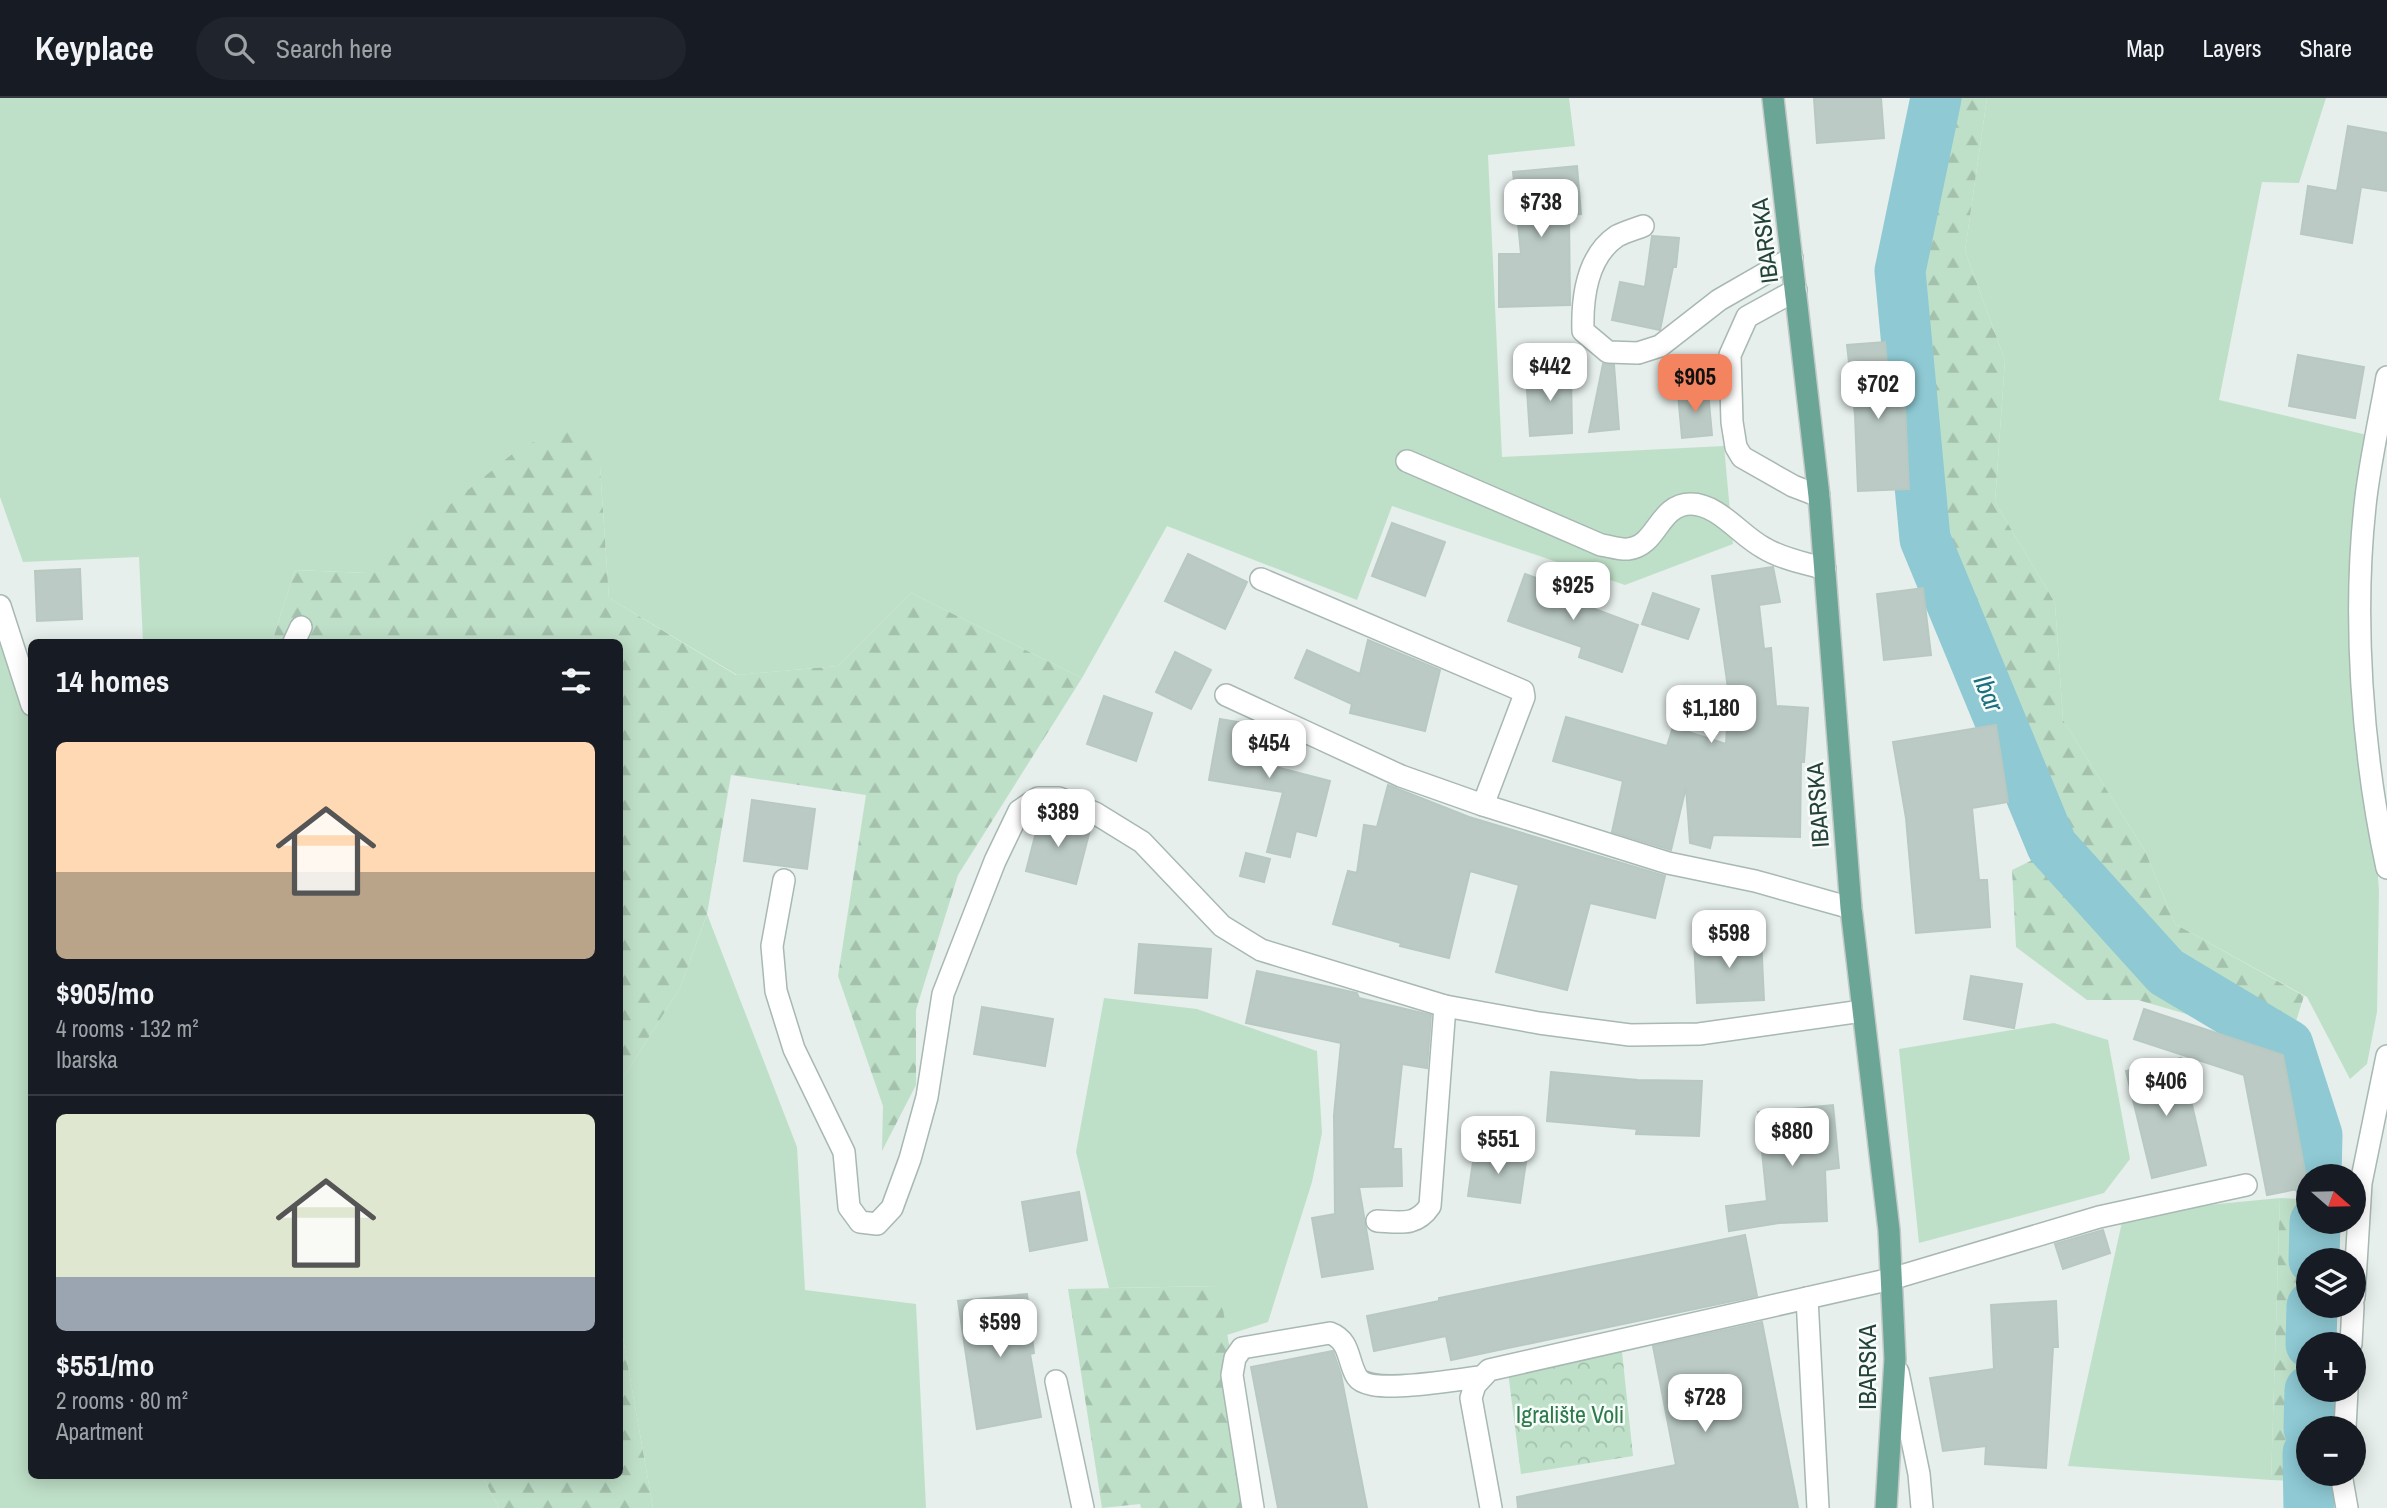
<!DOCTYPE html>
<html lang="en">
<head>
<meta charset="utf-8">
<style>
	:root { --surface:#171b24; --page:#20242c; --text:#f1f3f6; --muted:#9ea1a6; --line:#363941; --accent:#f4845f }
	body { margin:0; font-family:"Archivo Narrow",sans-serif; background:var(--page); color:var(--text); height:100vh; display:flex; flex-direction:column; font-size:26px; white-space:nowrap }
	* { box-sizing:border-box; margin:0 }
	p { font-size:23px; color:var(--muted) }
	.icon { flex:none; width:38px; height:38px; fill:none; stroke:currentColor; stroke-width:2; stroke-linecap:round; stroke-linejoin:round }
	.map { position:relative; flex:1; overflow:hidden }
	.side { position:absolute; left:28px; top:541px; width:595px; height:840px; display:flex; flex-direction:column; background:var(--surface); border-radius:10px; box-shadow:0 4px 18px #0003 }
	.side>* { flex:none }
	.needle { width:46px; rotate:110deg }
	.buttons { position:absolute; left:2296px; top:1066px; display:grid; gap:14px }
	.buttons a { display:grid; place-items:center; width:70px; height:70px; border-radius:50%; background:var(--surface); box-shadow:0 4px 18px #0003; font-size:35px }
	.price { position:absolute; translate:-50% -60px; padding:0 16px; border-radius:14px; background:#fff; color:#222; font-size:23px; line-height:46px; filter:drop-shadow(0 2px 4px #0008) }
	.price::after { content:''; position:absolute; left:50%; top:42px; width:21px; height:16px; margin-left:-10px; background:inherit; clip-path:polygon(0 0,100% 0,50% 100%) }
	.price.on { background:var(--accent); color:#111 }
	ul { padding:0; list-style:none }
	li { display:grid; align-content:center; gap:14px; height:371px; padding:0 28px }
	li+li { border-top:2px solid var(--line) }
	li span { display:grid; place-items:center; height:217px; border-radius:10px; color:#555 }
	li>.icon { margin-inline-start:auto }
	span .icon { width:126px; height:126px; fill:#fffc; stroke-width:1 }
	li b { font-size:30px }
	h2 { display:flex; justify-content:space-between; align-items:center; height:84px; padding:0 28px; font-size:30px }
	header { display:flex; align-items:center; gap:42px; box-sizing:border-box; height:98px; padding:0 35px; background:var(--surface); border-bottom:2px solid var(--line) }
	header strong { font-size:33px }
	nav { display:flex; gap:38px; margin-inline-start:auto; font-size:24px }
	.search { width:490px; height:63px; background:var(--page); display:flex; align-items:center; gap:18px; box-sizing:border-box; padding:0 24px; border-radius:38px; color:var(--muted); font-size:26px }
	.map>svg:first-child { display:block }
	.grass { fill:#bfe0c8 }
	.forest { fill:url(#forest-firs) }
	.park { fill:url(#park-crowns) }
	.lines { fill:none; stroke-linecap:round; stroke-linejoin:round }
	.river { stroke:#8ec9d4; stroke-width:51 }
	.building { fill:#bbcac4; stroke:#b8c9c2; stroke-width:2 }
	.minor-casing { stroke:#a8b8b2; stroke-width:24 }
	.major-casing { stroke:#c2cac8; stroke-width:24 }
	.minor { stroke:#fff; stroke-width:21 }
	.major { stroke:#6aa596; stroke-width:21 }
	.labels { text-anchor:middle; dominant-baseline:central; stroke-width:5; stroke-linejoin:round; paint-order:stroke }
	.street-label { font-size:24px; fill:#24423a; stroke:#f7fbf9 }
	.park-label { font-size:24px; fill:#2d7a4b; stroke:#f7fbf9 }
	.water-label { font-size:26px; font-style:italic; fill:#1c6f80; stroke:#f7fbf9 }
</style>
</head>
<body>
<header>
<strong>Keyplace</strong>
<div class="search"><svg class="icon" aria-label="search" viewBox="0 0 24 24"><circle cx="10" cy="10" r="6"/><path d="M15 15l6 6"/></svg>Search here</div>
<nav><a>Map</a><a>Layers</a><a>Share</a></nav>
</header>
<div class="map">
<svg width="2387" height="1410" viewBox="0 0 2387 1410">
	<defs>
		<pattern id="forest-firs" width="22" height="20" patternUnits="userSpaceOnUse" patternTransform="scale(1.75)"><rect width="22" height="20" fill="#bfe0c8"/><path d="M5 1l3.5 6h-7zM16 11l3.5 6h-7z" fill="#a4c1ad"/></pattern>
		<pattern id="park-crowns" width="20" height="18" patternUnits="userSpaceOnUse" patternTransform="scale(1.75)"><rect width="20" height="18" fill="#bfe0c8"/><path d="M2 6a3 3 0 1 1 6 0M12 15a3 3 0 1 1 6 0" fill="none" stroke="#a4c1ad"/></pattern>
	</defs>
	<rect width="100%" height="100%" fill="#e6efeb"/>
	<g class="grass">
		<path d="M 0,0 L 1569,0 L 1575,48 L 1488,57 L 1502,359 L 1724,348 L 1733,446 L 1625,487 L 1392,408 L 1357,502 L 1167,428 L 1082,580 L 911,495 L 838,568 L 737,577 L 609,500 L 600,369 L 367,475 L 295,472 L 272,544 L 143,544 L 139,459 L 23,464 L 0,399 Z"/>
		<path d="M 1987,0 L 2326,0 L 2299,85 L 2262,84 L 2219,302 L 2367,337 L 2358,511 L 2379,793 L 2377,914 L 2367,966 L 2350,981 L 2307,899 L 2175,826 L 2145,753 L 2063,622 L 2055,505 L 1995,404 L 2005,262 L 1965,153 Z"/>
		<path d="M 0,508 L 32,605 L 32,1377 L 482,1377 L 499,1410 L 0,1410 Z"/>
		<path d="M 707,816 L 797,1049 L 805,1192 L 916,1206 L 926,1410 L 653,1410 L 620,1223 L 620,985 L 680,890 Z"/>
		<path d="M 1104,900 L 1197,911 L 1317,953 L 1322,1035 L 1312,1084 L 1268,1224 L 1227,1237 L 1218,1188 L 1109,1190 L 1076,1054 Z"/>
		<path d="M 2054,925 L 2108,942 L 2130,1061 L 2104,1095 L 1919,1145 L 1899,951 Z"/>
		<path d="M 2280,1100 L 2271,1382 L 2068,1368 L 2124,1115 Z"/>
	</g>
	<g class="forest">
		<path d="M 1952,0 L 1987,0 L 1965,153 L 2005,262 L 1995,404 L 2055,505 L 2063,622 L 2145,753 L 2175,826 L 2304,898 L 2292,936 L 2174,861 L 2060,741 L 1937,442 L 1918,177 Z"/>
		<path d="M 582,328 L 600,369 L 609,500 L 736,577 L 838,568 L 911,495 L 1082,580 L 958,777 L 916,912 L 916,987 L 882,1053 L 883,1008 L 838,878 L 866,697 L 731,677 L 707,816 L 680,890 L 620,985 L 620,544 L 272,544 L 295,472 L 366,475 L 522,348 Z"/>
		<path d="M 2043,757 L 2153,880 L 2238,931 L 2138,902 L 2087,902 L 2016,849 L 2012,772 Z"/>
		<path d="M 2280,1100 L 2302,1101 L 2294,1383 L 2271,1382 Z"/>
		<path d="M 1219,1188 L 1257,1410 L 1141,1410 L 1140,1406 L 1102,1410 L 1068,1191 Z"/>
		<path d="M 620,1223 L 653,1410 L 499,1410 L 482,1377 L 620,1377 Z"/>
	</g>
	<path class="park" d="M 1622,1254 L 1633,1358 L 1521,1376 L 1508,1274 Z"/>
	<g class="lines">
		<g class="river">
			<path d="M 1936,0 L 1900,173 L 1925,441 L 2052,748 L 2166,874 L 2288,947 L 2317,1037 L 2316,1078"/>
			<path d="M 2314,1162 L 2315,1124"/>
			<path d="M 2311,1246 L 2312,1208"/>
			<path d="M 2309,1330 L 2310,1292"/>
			<path d="M 2308,1355 L 2309,1410"/>
		</g>
	</g>
	<g class="building">
		<path d="M 1814,0 L 1881,0 L 1884,40 L 1817,45 Z"/>
		<path d="M 2348,28 L 2387,35 L 2387,93 L 2361,89 L 2352,145 L 2301,136 L 2308,88 L 2337,93 Z"/>
		<path d="M 1577,68 L 1581,116 L 1569,117 L 1570,207 L 1499,209 L 1499,156 L 1521,156 L 1513,74 Z"/>
		<path d="M 1652,138 L 1679,140 L 1676,169 L 1673,169 L 1660,232 L 1612,222 L 1620,184 L 1645,189 Z"/>
		<path d="M 1885,244 L 1889,287 L 1904,285 L 1909,391 L 1858,393 L 1855,317 L 1847,247 Z"/>
		<path d="M 2298,257 L 2364,269 L 2355,320 L 2289,308 Z"/>
		<path d="M 1603,266 L 1614,267 L 1619,331 L 1589,334 Z"/>
		<path d="M 1571,273 L 1572,335 L 1530,338 L 1526,277 Z"/>
		<path d="M 1708,293 L 1712,337 L 1682,340 L 1678,296 Z"/>
		<path d="M 1392,425 L 1445,444 L 1425,498 L 1372,478 Z"/>
		<path d="M 1188,456 L 1247,484 L 1225,531 L 1165,503 Z"/>
		<path d="M 1773,469 L 1780,504 L 1759,507 L 1764,551 L 1771,550 L 1776,608 L 1808,610 L 1804,664 L 1801,664 L 1800,739 L 1713,737 L 1710,750 L 1690,745 L 1686,689 L 1671,752 L 1612,734 L 1623,683 L 1553,663 L 1566,619 L 1667,648 L 1673,629 L 1726,646 L 1729,597 L 1712,478 Z"/>
		<path d="M 80,471 L 82,521 L 37,523 L 35,473 Z"/>
		<path d="M 1525,476 L 1587,498 L 1584,507 L 1638,527 L 1622,574 L 1579,559 L 1582,549 L 1508,523 Z"/>
		<path d="M 1923,490 L 1931,557 L 1884,562 L 1877,496 Z"/>
		<path d="M 1653,495 L 1699,511 L 1688,541 L 1642,526 Z"/>
		<path d="M 1368,542 L 1440,572 L 1425,633 L 1350,615 L 1352,606 L 1295,580 L 1307,552 L 1360,576 Z"/>
		<path d="M 1175,554 L 1211,572 L 1191,611 L 1156,594 Z"/>
		<path d="M 1104,598 L 1152,615 L 1136,663 L 1087,646 Z"/>
		<path d="M 1220,621 L 1261,628 L 1278,635 L 1272,668 L 1330,683 L 1316,738 L 1296,733 L 1290,759 L 1267,754 L 1283,694 L 1209,682 Z"/>
		<path d="M 1996,627 L 2008,704 L 1972,710 L 1979,782 L 1987,782 L 1990,829 L 1916,835 L 1906,720 L 1893,644 Z"/>
		<path d="M 1388,687 L 1469,719 L 1665,778 L 1655,820 L 1590,805 L 1567,892 L 1496,874 L 1519,787 L 1470,773 L 1449,860 L 1400,848 L 1401,845 L 1333,826 L 1348,773 L 1357,775 L 1364,727 L 1377,729 Z"/>
		<path d="M 752,702 L 815,711 L 807,771 L 744,763 Z"/>
		<path d="M 1041,715 L 1091,728 L 1076,786 L 1026,773 Z"/>
		<path d="M 1246,755 L 1270,761 L 1264,784 L 1240,778 Z"/>
		<path d="M 1761,839 L 1764,902 L 1697,905 L 1694,842 Z"/>
		<path d="M 1139,846 L 1211,851 L 1207,900 L 1135,895 Z"/>
		<path d="M 1257,873 L 1357,895 L 1359,900 L 1431,917 L 1427,970 L 1402,966 L 1393,1051 L 1401,1051 L 1402,1088 L 1359,1089 L 1373,1171 L 1322,1179 L 1312,1120 L 1335,1116 L 1334,1017 L 1341,945 L 1246,925 Z"/>
		<path d="M 1971,878 L 2022,886 L 2014,930 L 1964,921 Z"/>
		<path d="M 982,909 L 1053,921 L 1045,968 L 974,956 Z"/>
		<path d="M 2144,911 L 2283,957 L 2308,1089 L 2267,1097 L 2244,977 L 2134,941 Z"/>
		<path d="M 2181,960 L 2206,1067 L 2152,1080 L 2126,973 Z"/>
		<path d="M 1551,974 L 1638,982 L 1702,983 L 1699,1038 L 1636,1036 L 1637,1031 L 1547,1023 Z"/>
		<path d="M 1833,1007 L 1839,1070 L 1825,1072 L 1827,1123 L 1779,1125 L 1729,1133 L 1726,1108 L 1767,1103 L 1758,1014 Z"/>
		<path d="M 1475,1050 L 1527,1057 L 1520,1105 L 1468,1098 Z"/>
		<path d="M 1079,1094 L 1087,1142 L 1030,1153 L 1022,1104 Z"/>
		<path d="M 2103,1132 L 2110,1155 L 2063,1171 L 2055,1146 Z"/>
		<path d="M 1745,1137 L 1757,1198 L 1451,1262 L 1446,1238 L 1374,1253 L 1367,1218 L 1439,1203 L 1439,1200 Z"/>
		<path d="M 1027,1196 L 1034,1255 L 1030,1256 L 1041,1319 L 977,1331 L 958,1203 Z"/>
		<path d="M 2056,1203 L 2058,1249 L 2053,1249 L 2046,1370 L 1985,1366 L 1986,1348 L 1943,1353 L 1930,1280 L 1994,1271 L 1991,1207 Z"/>
		<path d="M 1762,1224 L 1798,1410 L 1518,1410 L 1517,1399 L 1676,1367 L 1653,1248 Z"/>
		<path d="M 1333,1253 L 1341,1277 L 1367,1410 L 1278,1410 L 1251,1269 Z"/>
	</g>
	<g class="lines">
		<g class="minor-casing">
			<g id="minor">
				<path d="M 1643,128 C 1635,131 1625,134 1617,138 C 1586,159 1582,200 1583,233 L 1608,254 L 1638,255 L 1660,248 L 1719,202 L 1792,160"/>
				<path d="M 1796,192 L 1747,219 L 1730,257 L 1732,324 L 1736,349 L 1742,359 L 1793,388 L 1819,398"/>
				<path d="M 2387,279 C 2380,319 2371,359 2366,399 C 2352,517 2362,655 2387,770"/>
				<path d="M 1407,363 L 1601,447 C 1609,448 1620,452 1628,451 C 1658,448 1658,406 1691,406 C 1718,406 1741,438 1764,450 C 1782,461 1805,465 1825,471"/>
				<path d="M 1261,481 L 1523,593 L 1524,599 L 1483,707"/>
				<path d="M 0,508 L 32,607"/>
				<path d="M 294,544 L 301,529"/>
				<path d="M 1226,597 L 1401,678 L 1483,707 L 1668,765 L 1755,783 L 1851,810"/>
				<path d="M 784,782 L 772,848 L 776,893 L 794,951 L 844,1054 L 849,1109 L 860,1124 L 877,1126 L 892,1110 L 910,1061 L 927,999 L 943,896 L 995,763 L 1019,713 L 1038,700 L 1059,700 L 1095,715 L 1142,744 L 1222,828 L 1261,852 L 1445,908 L 1539,925 L 1630,937 L 1699,936 L 1862,913"/>
				<path d="M 1377,1123 C 1399,1124 1416,1129 1430,1108 L 1445,908"/>
				<path d="M 2354,1199 L 2361,1085 L 2387,958"/>
				<path d="M 1807,1200 L 1818,1410"/>
				<path d="M 2351,1246 L 2353,1208"/>
				<path d="M 1898,1274 L 1919,1376 L 1922,1410"/>
				<path d="M 1056,1283 L 1083,1410"/>
				<path d="M 2345,1330 L 2347,1292"/>
				<path d="M 2341,1376 L 2347,1410"/>
				<path d="M 1253,1410 L 1232,1277 L 1235,1260 L 1242,1250 L 1330,1235 C 1351,1243 1347,1263 1357,1279 C 1369,1298 1458,1281 1480,1279"/>
				<path d="M 1491,1410 L 1471,1300 L 1475,1287 L 1489,1272 L 1891,1181 L 2099,1119 L 2246,1087"/>
			</g>
		</g>
		<g class="major-casing">
			<path id="major" d="M 1773,0 L 1819,398 L 1851,810 L 1889,1132 L 1895,1261 L 1886,1410"/>
		</g>
		<use href="#minor" class="minor"/>
		<use href="#major" class="major"/>
	</g>
	<g class="labels">
		<g class="street-label">
			<text transform="translate(1764 143) rotate(-97)">IBARSKA</text>
			<text transform="translate(1817 707) rotate(-94)">IBARSKA</text>
			<text transform="translate(1867 1269) rotate(-90)">IBARSKA</text>
		</g>
		<g class="park-label">
			<text x="1570" y="1316">Igralište Voli</text>
		</g>
		<g class="water-label">
			<text transform="translate(1989 595) rotate(67)">Ibar</text>
		</g>
	</g>
</svg>
<div class="buttons">
<a><svg class="needle" viewBox="-14 -14 28 28"><path d="M0-13l5 13h-10z" fill="#e53935"/><path d="M0 13l5-13h-10z" fill="#9ea1a6"/></svg></a>
<a><svg class="icon" aria-label="layers" viewBox="0 0 24 24"><path d="M12 4l9 5-9 5-9-5zM3 14l9 5 9-5"/></svg></a>
<a>+</a>
<a>−</a>
</div>
<b class="price" style="left:1541px;top:141px">$738</b>
<b class="price" style="left:1550px;top:305px">$442</b>
<b class="price on" style="left:1695px;top:316px">$905</b>
<b class="price" style="left:1878px;top:323px">$702</b>
<b class="price" style="left:1573px;top:524px">$925</b>
<b class="price" style="left:1711px;top:647px">$1,180</b>
<b class="price" style="left:1269px;top:682px">$454</b>
<b class="price" style="left:1058px;top:751px">$389</b>
<b class="price" style="left:1729px;top:872px">$598</b>
<b class="price" style="left:2166px;top:1020px">$406</b>
<b class="price" style="left:1792px;top:1070px">$880</b>
<b class="price" style="left:1498px;top:1078px">$551</b>
<b class="price" style="left:1000px;top:1261px">$599</b>
<b class="price" style="left:1705px;top:1336px">$728</b>
<section class="side">
<h2>14 homes<svg class="icon" aria-label="filters" viewBox="0 0 24 24"><path d="M4 7h16M4 17h16"/><circle cx="9" cy="7" r="2"/><circle cx="15" cy="17" r="2"/></svg></h2>
<ul>
<li><span style="background:linear-gradient(#ffd9b3 60%,#b9a48a 0)"><svg class="icon" aria-label="home" viewBox="0 0 24 24"><path d="M3 11l9-7 9 7M6 9v11h12V9"/></svg></span><div><b>$905/mo</b><p>4 rooms · 132 m²</p><p>Ibarska</p></div></li>
<li><span style="background:linear-gradient(#dfe7d0 75%,#9aa5b1 0)"><svg class="icon" aria-label="home" viewBox="0 0 24 24"><path d="M3 11l9-7 9 7M6 9v11h12V9"/></svg></span><div><b>$551/mo</b><p>2 rooms · 80 m²</p><p>Apartment</p></div></li>
</ul>
</section>
</div>
</body>
</html>
